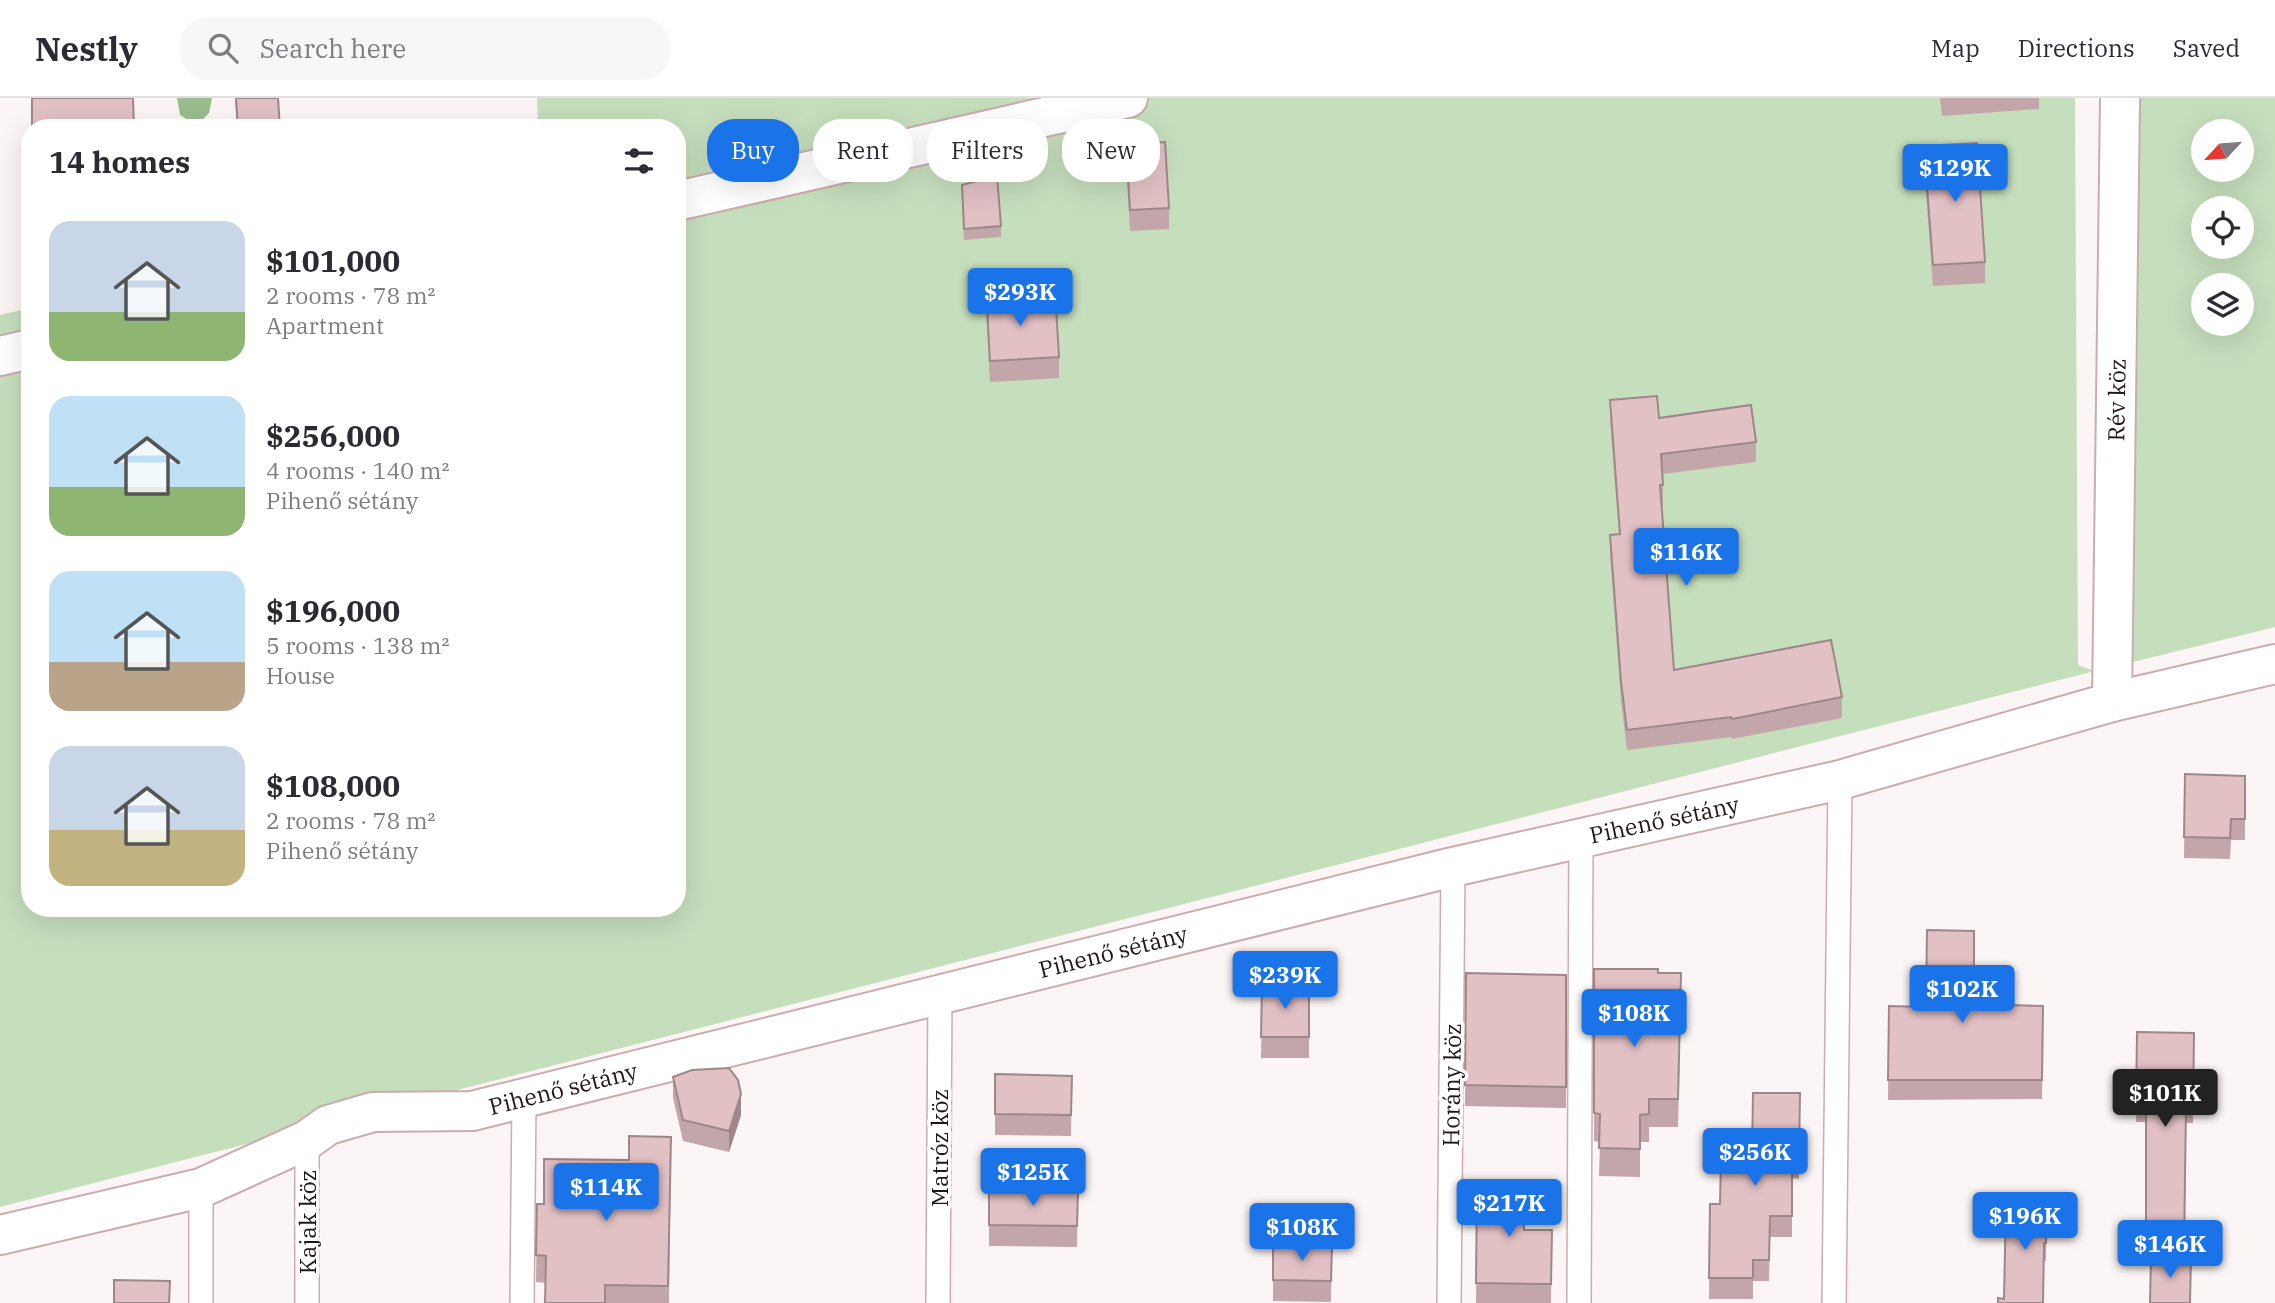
<!DOCTYPE html>
<html lang="en">
<head>
<meta charset="utf-8">
<style>
	:root { --surface:#fff; --page:#f7f7f7; --text:#2b2b33; --muted:#7c7c81; --line:#e1e1e2; --accent:#1a73e8 }
	body { margin:0; font-family:"IBM Plex Serif",serif; background:var(--page); color:var(--text); height:100vh; display:flex; flex-direction:column; font-size:26px; white-space:nowrap }
	* { box-sizing:border-box; margin:0 }
	p { font-size:23px; color:var(--muted) }
	.icon { flex:none; width:38px; height:38px; fill:none; stroke:currentColor; stroke-width:2; stroke-linecap:round; stroke-linejoin:round }
	.map { position:relative; flex:1; overflow:hidden }
	.drawer { position:absolute; left:21px; top:21px; width:665px; height:798px; display:flex; flex-direction:column; background:var(--surface); border-radius:28px; box-shadow:0 7px 28px #0002 }
	.drawer>* { flex:none }
	.top-card { position:absolute; left:707px; top:21px; width:665px; height:63px; display:flex; gap:14px }
	.needle { width:46px; rotate:244deg }
	.controls { position:absolute; left:2191px; top:21px; display:grid; gap:14px }
	.controls a { display:grid; place-items:center; width:63px; height:63px; border-radius:50%; background:var(--surface); box-shadow:0 7px 28px #0002; font-size:35px }
	.price { position:absolute; translate:-50% -60px; padding:0 16px; border-radius:7px; background:var(--accent); color:#fff; font-size:23px; line-height:46px; filter:drop-shadow(0 2px 4px #0008) }
	.price::after { content:''; position:absolute; left:50%; top:42px; width:21px; height:16px; margin-left:-10px; background:inherit; clip-path:polygon(0 0,100% 0,50% 100%) }
	.price.selected { background:#222; color:#fff }
	ul { padding:0; list-style:none }
	li { display:flex; align-items:center; gap:21px; height:175px; padding:0 28px }
	li span { display:grid; place-items:center; flex:none; width:196px; height:140px; border-radius:21px; color:#555 }
	li>.icon { margin-inline-start:auto }
	span .icon { width:84px; height:84px; fill:#fffc; stroke-width:1 }
	li b { font-size:30px }
	h2 { display:flex; justify-content:space-between; align-items:center; height:84px; padding:0 28px; font-size:30px }
	.pill { padding:0 24px; border-radius:28px; background:var(--surface); box-shadow:0 7px 28px #0002; font-size:24px; line-height:63px }
	.pill.selected { background:var(--accent); color:#fff }
	header { display:flex; align-items:center; gap:42px; box-sizing:border-box; height:98px; padding:0 35px; background:var(--surface); border-bottom:2px solid var(--line) }
	header strong { font-size:33px }
	nav { display:flex; gap:38px; margin-inline-start:auto; font-size:24px }
	.search { width:490px; height:63px; background:var(--page); display:flex; align-items:center; gap:18px; box-sizing:border-box; padding:0 24px; border-radius:28px; color:var(--muted); font-size:26px }
	.map>svg:first-child { display:block }
	.green { fill:#c5debc; fill-rule:evenodd }
	.water { fill:#9abd8e }
	.lines { fill:none; stroke-linecap:round; stroke-linejoin:round }
	.lane-casing { stroke:#ccacaf; stroke-width:26 }
	.street-casing { stroke:#ccacaf; stroke-width:42 }
	.lane { stroke:#fff; stroke-width:23 }
	.street { stroke:#fff; stroke-width:38 }
	.wall { fill:#c2a6a9 }
	.shaded-wall { fill:#9e878a }
	.building { fill:#e2c1c5; stroke:#9e878a; stroke-width:2 }
	.labels { text-anchor:middle; dominant-baseline:central; stroke-width:7; stroke-linejoin:round; paint-order:stroke }
	.street-label { font-size:23px; fill:#221617; stroke:#fff }
</style>
</head>
<body>
<header>
<strong>Nestly</strong>
<div class="search"><svg class="icon" aria-label="search" viewBox="0 0 24 24"><circle cx="10" cy="10" r="6"/><path d="M15 15l6 6"/></svg>Search here</div>
<nav><a>Map</a><a>Directions</a><a>Saved</a></nav>
</header>
<div class="map">
<svg width="2275" height="1205" viewBox="0 0 2275 1205">
	<rect width="100%" height="100%" fill="#fcf5f5"/>
	<g class="green">
		<path d="M 537,0 L 2075,0 L 2078,567 L 2095,573 L 0,1109 L 0,217 L 30,210 L 30,810 L 677,810 L 677,30 L 538,30 Z"/>
		<path d="M 2136,0 L 2275,0 L 2275,529 L 2125,566 ZM 2203,33 L 2242,33 L 2242,72 L 2203,72 ZM 2203,110 L 2242,110 L 2242,149 L 2203,149 ZM 2203,187 L 2242,187 L 2242,226 L 2203,226 Z"/>
	</g>
	<path class="water" d="M 177,0 L 212,0 L 209,15 L 201,23 L 190,23 L 180,17 Z"/>
	<g class="lines">
		<g class="lane-casing">
			<g id="lane">
				<path d="M 201,1205 L 201,1090"/>
				<path d="M 307,1205 L 307,1042"/>
				<path d="M 522,1205 L 524,1000"/>
				<path d="M 938,1205 L 940,895"/>
				<path d="M 1449,1205 L 1453,769"/>
				<path d="M 1579,1205 L 1581,739"/>
				<path d="M 1834,1205 L 1840,682"/>
			</g>
		</g>
		<g class="street-casing">
			<g id="street">
				<path d="M 677,103 L 1128,0"/>
				<path d="M 0,258 L 30,251"/>
				<path d="M 2112,604 L 2120,0"/>
				<path d="M 0,1137 L 201,1090 L 307,1042 L 328,1027 L 373,1014 L 472,1013 L 1453,769 L 1840,682 L 2112,604 L 2275,566"/>
			</g>
		</g>
		<use href="#lane" class="lane"/>
		<use href="#street" class="street"/>
	</g>
	<g class="wall">
		<path d="M 235,0 L 278,0 L 280,30 L 237,30 Z"/>
		<path d="M 1940,0 L 2039,0 L 2039,11 L 1942,18 Z"/>
		<path d="M 1126,46 L 1169,110 L 1169,131 L 1130,133 L 1126,67 Z"/>
		<path d="M 1924,48 L 1985,164 L 1985,185 L 1933,188 L 1924,69 Z"/>
		<path d="M 962,87 L 1001,128 L 1001,139 L 964,142 Z"/>
		<path d="M 986,191 L 1059,259 L 1059,280 L 990,284 L 986,212 Z"/>
		<path d="M 1610,302 L 1659,320 L 1756,344 L 1756,364 L 1663,376 L 1663,407 L 1661,407 L 1674,572 L 1842,599 L 1842,620 L 1732,641 L 1731,639 L 1627,652 L 1621,603 L 1610,457 L 1610,437 L 1619,436 L 1610,322 Z"/>
		<path d="M 2185,676 L 2245,678 L 2245,742 L 2231,742 L 2230,761 L 2184,760 Z"/>
		<path d="M 1594,871 L 1658,875 L 1681,903 L 1678,1029 L 1649,1029 L 1649,1044 L 1640,1044 L 1640,1079 L 1599,1078 L 1600,1044 L 1594,1043 Z"/>
		<path d="M 1466,875 L 1566,877 L 1566,1010 L 1465,1008 Z"/>
		<path d="M 1262,886 L 1309,887 L 1309,960 L 1261,960 Z"/>
		<path d="M 1974,906 L 2043,908 L 2042,1001 L 1888,1002 L 1889,908 L 1926,909 Z"/>
		<path d="M 2137,934 L 2194,935 L 2193,1025 L 2186,1025 L 2185,1160 L 2146,1163 L 2146,1024 L 2136,1024 Z"/>
		<path d="M 995,976 L 1072,978 L 1071,1038 L 995,1037 Z"/>
		<path d="M 673,979 L 741,1017 L 729,1054 L 683,1043 L 673,1000 Z"/>
		<path d="M 1800,995 L 1799,1081 L 1792,1080 L 1792,1139 L 1770,1139 L 1769,1183 L 1753,1183 L 1753,1201 L 1709,1201 L 1710,1106 L 1720,1106 L 1752,1058 Z"/>
		<path d="M 671,1039 L 669,1205 L 545,1205 L 546,1185 L 536,1184 L 537,1106 L 544,1106 Z"/>
		<path d="M 1477,1085 L 1524,1132 L 1552,1132 L 1551,1205 L 1476,1205 Z"/>
		<path d="M 989,1091 L 1078,1093 L 1077,1149 L 989,1148 Z"/>
		<path d="M 2047,1105 L 2046,1163 L 2044,1163 L 2004,1201 Z"/>
		<path d="M 1273,1147 L 1332,1148 L 1331,1204 L 1273,1203 Z"/>
	</g>
	<path class="shaded-wall" d="M 741,996 L 741,1017 L 729,1054 L 729,1033 Z"/>
	<g class="building">
		<path d="M 32,0 L 133,0 L 134,30 L 32,30 Z"/>
		<path d="M 236,0 L 278,0 L 280,30 L 238,30 Z"/>
		<path d="M 1165,44 L 1169,110 L 1130,112 L 1126,46 Z"/>
		<path d="M 1977,45 L 1985,164 L 1933,167 L 1924,48 Z"/>
		<path d="M 997,78 L 1001,128 L 964,131 L 962,87 Z"/>
		<path d="M 1021,189 L 1022,211 L 1056,209 L 1059,259 L 990,263 L 986,191 Z"/>
		<path d="M 1657,298 L 1659,320 L 1751,307 L 1756,344 L 1661,356 L 1663,387 L 1660,387 L 1674,572 L 1831,542 L 1842,599 L 1732,621 L 1731,619 L 1627,632 L 1621,583 L 1610,437 L 1620,436 L 1610,302 Z"/>
		<path d="M 2185,676 L 2245,678 L 2245,721 L 2231,721 L 2230,740 L 2184,739 Z"/>
		<path d="M 1927,832 L 1974,833 L 1974,906 L 2043,908 L 2042,982 L 1888,982 L 1889,908 L 1926,909 Z"/>
		<path d="M 1594,871 L 1658,871 L 1658,875 L 1681,875 L 1678,1001 L 1649,1001 L 1649,1016 L 1640,1017 L 1640,1051 L 1599,1050 L 1600,1016 L 1594,1015 Z"/>
		<path d="M 1466,875 L 1566,877 L 1566,989 L 1465,987 Z"/>
		<path d="M 1262,886 L 1309,887 L 1309,939 L 1261,939 Z"/>
		<path d="M 2137,934 L 2194,935 L 2193,1008 L 2186,1008 L 2184,1147 L 2146,1147 L 2146,1008 L 2136,1007 Z"/>
		<path d="M 729,970 L 738,982 L 741,996 L 729,1033 L 683,1022 L 673,979 L 692,972 Z"/>
		<path d="M 995,976 L 1072,978 L 1071,1017 L 995,1016 Z"/>
		<path d="M 1753,995 L 1800,995 L 1799,1060 L 1792,1059 L 1792,1118 L 1770,1118 L 1769,1162 L 1753,1162 L 1753,1180 L 1709,1180 L 1710,1106 L 1720,1106 L 1721,1058 L 1752,1058 Z"/>
		<path d="M 629,1038 L 671,1039 L 668,1188 L 605,1187 L 605,1205 L 545,1205 L 546,1158 L 536,1157 L 537,1106 L 544,1106 L 544,1061 L 629,1062 Z"/>
		<path d="M 1477,1085 L 1524,1085 L 1524,1132 L 1552,1132 L 1551,1186 L 1476,1185 Z"/>
		<path d="M 989,1091 L 1078,1093 L 1077,1128 L 989,1127 Z"/>
		<path d="M 2006,1104 L 2047,1105 L 2046,1145 L 2044,1145 L 2043,1205 L 1998,1205 L 1998,1200 L 2004,1201 Z"/>
		<path d="M 1273,1147 L 1332,1148 L 1331,1183 L 1273,1182 Z"/>
		<path d="M 2151,1159 L 2191,1160 L 2190,1205 L 2150,1205 Z"/>
		<path d="M 114,1182 L 170,1183 L 169,1205 L 114,1205 Z"/>
	</g>
	<g class="labels">
		<g class="street-label">
			<text transform="translate(2116 302) rotate(-89)">Rév köz</text>
			<text transform="translate(1664 721) rotate(-12)">Pihenő sétány</text>
			<text transform="translate(1113 853) rotate(-14)">Pihenő sétány</text>
			<text transform="translate(1451 987) rotate(-89)">Horány köz</text>
			<text transform="translate(563 990) rotate(-14)">Pihenő sétány</text>
			<text transform="translate(939 1050) rotate(-90)">Matróz köz</text>
			<text transform="translate(307 1124) rotate(-90)">Kajak köz</text>
		</g>
	</g>
</svg>
<div class="controls">
<a><svg class="needle" viewBox="-14 -14 28 28"><path d="M0-13l5 13h-10z" fill="#e53935"/><path d="M0 13l5-13h-10z" fill="#7c7c81"/></svg></a>
<a><svg class="icon" aria-label="locate" viewBox="0 0 24 24"><circle cx="12" cy="12" r="6"/><path d="M12 2v4M12 18v4M2 12h4M18 12h4"/></svg></a>
<a><svg class="icon" aria-label="layers" viewBox="0 0 24 24"><path d="M12 4l9 5-9 5-9-5zM3 14l9 5 9-5"/></svg></a>
</div>
<b class="price" style="left:1955px;top:106px">$129K</b>
<b class="price" style="left:1020px;top:230px">$293K</b>
<b class="price" style="left:1686px;top:490px">$116K</b>
<b class="price" style="left:1285px;top:913px">$239K</b>
<b class="price" style="left:1962px;top:927px">$102K</b>
<b class="price" style="left:1634px;top:951px">$108K</b>
<b class="price selected" style="left:2165px;top:1031px">$101K</b>
<b class="price" style="left:1755px;top:1090px">$256K</b>
<b class="price" style="left:1033px;top:1110px">$125K</b>
<b class="price" style="left:606px;top:1125px">$114K</b>
<b class="price" style="left:1509px;top:1141px">$217K</b>
<b class="price" style="left:2025px;top:1154px">$196K</b>
<b class="price" style="left:1302px;top:1165px">$108K</b>
<b class="price" style="left:2170px;top:1182px">$146K</b>
<div class="top-card">
<a class="pill selected">Buy</a>
<a class="pill">Rent</a>
<a class="pill">Filters</a>
<a class="pill">New</a>
</div>
<section class="drawer">
<h2>14 homes<svg class="icon" aria-label="filters" viewBox="0 0 24 24"><path d="M4 7h16M4 17h16"/><circle cx="9" cy="7" r="2"/><circle cx="15" cy="17" r="2"/></svg></h2>
<ul>
<li><span style="background:linear-gradient(#c9d6e8 65%,#8fb573 0)"><svg class="icon" aria-label="home" viewBox="0 0 24 24"><path d="M3 11l9-7 9 7M6 9v11h12V9"/></svg></span><div><b>$101,000</b><p>2 rooms · 78 m²</p><p>Apartment</p></div></li>
<li><span style="background:linear-gradient(#bfe0f5 65%,#8fb573 0)"><svg class="icon" aria-label="home" viewBox="0 0 24 24"><path d="M3 11l9-7 9 7M6 9v11h12V9"/></svg></span><div><b>$256,000</b><p>4 rooms · 140 m²</p><p>Pihenő sétány</p></div></li>
<li><span style="background:linear-gradient(#bfe0f5 65%,#b9a48a 0)"><svg class="icon" aria-label="home" viewBox="0 0 24 24"><path d="M3 11l9-7 9 7M6 9v11h12V9"/></svg></span><div><b>$196,000</b><p>5 rooms · 138 m²</p><p>House</p></div></li>
<li><span style="background:linear-gradient(#c9d6e8 60%,#c2b280 0)"><svg class="icon" aria-label="home" viewBox="0 0 24 24"><path d="M3 11l9-7 9 7M6 9v11h12V9"/></svg></span><div><b>$108,000</b><p>2 rooms · 78 m²</p><p>Pihenő sétány</p></div></li>
</ul>
</section>
</div>
</body>
</html>
